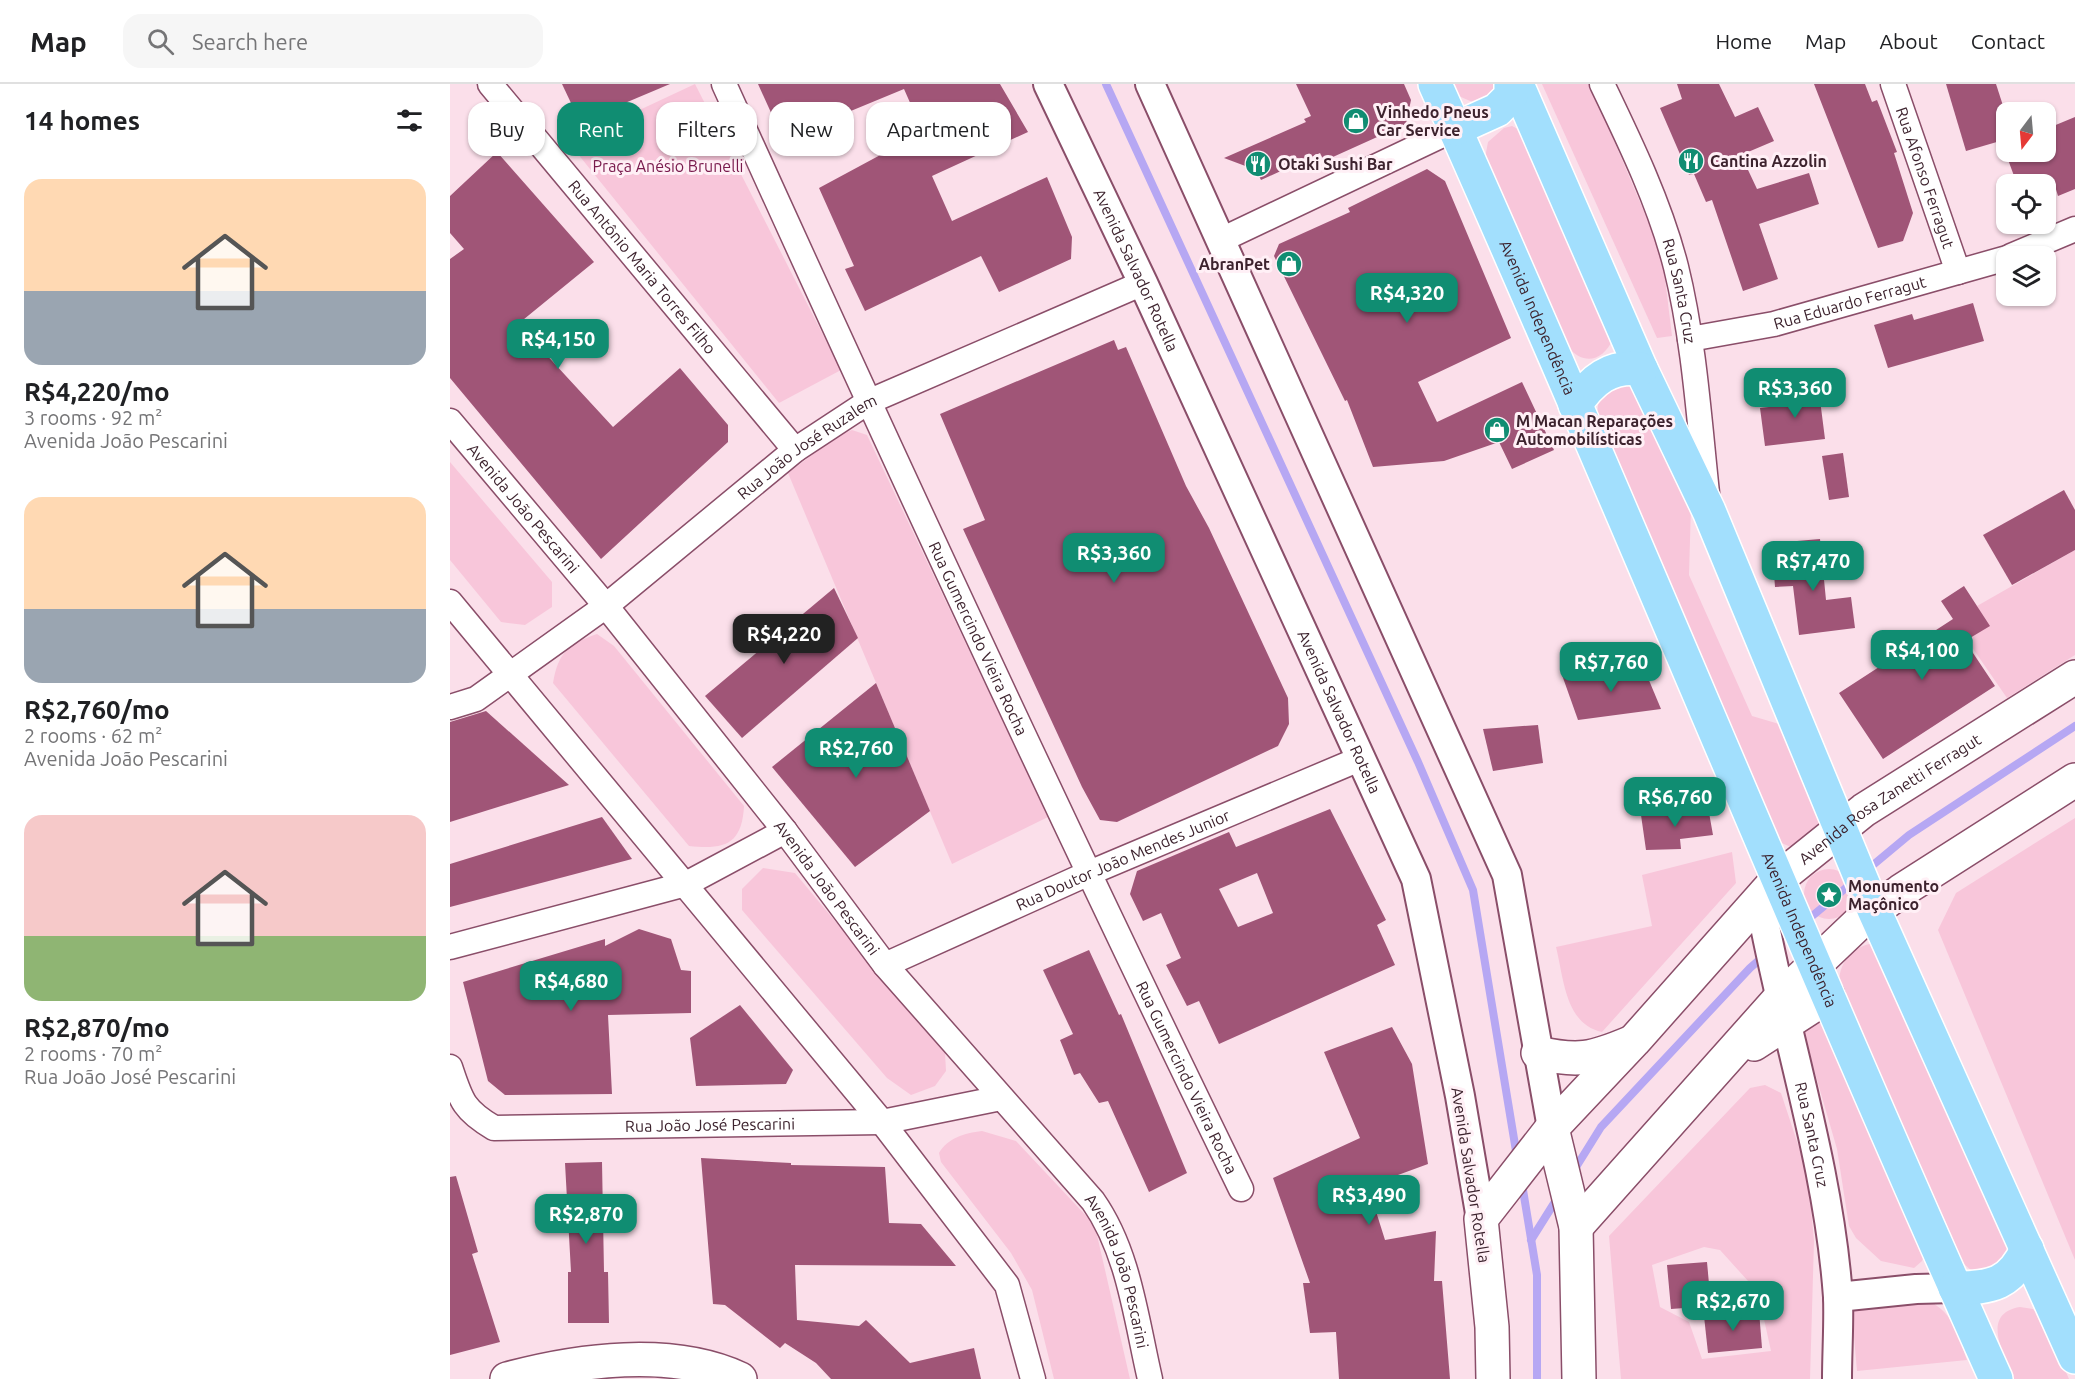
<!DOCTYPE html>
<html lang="en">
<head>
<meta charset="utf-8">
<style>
	:root { --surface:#fff; --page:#f6f6f6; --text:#202124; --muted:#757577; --line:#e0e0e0; --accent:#108d72 }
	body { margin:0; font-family:Ubuntu,sans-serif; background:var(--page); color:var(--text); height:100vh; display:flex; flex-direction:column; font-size:22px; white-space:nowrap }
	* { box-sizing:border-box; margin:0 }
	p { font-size:20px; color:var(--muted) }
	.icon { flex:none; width:33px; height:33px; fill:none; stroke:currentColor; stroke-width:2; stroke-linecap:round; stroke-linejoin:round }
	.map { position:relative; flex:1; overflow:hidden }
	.side { display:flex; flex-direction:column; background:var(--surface); width:450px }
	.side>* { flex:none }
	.guide { position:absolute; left:18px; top:18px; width:570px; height:54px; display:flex; gap:12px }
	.needle { width:39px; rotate:196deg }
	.buttons { position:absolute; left:1546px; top:18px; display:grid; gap:12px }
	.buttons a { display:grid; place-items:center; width:60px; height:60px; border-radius:12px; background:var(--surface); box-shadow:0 2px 4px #0004; font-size:30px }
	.price { position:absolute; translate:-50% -51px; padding:0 14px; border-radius:12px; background:var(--accent); color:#fff; font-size:20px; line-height:39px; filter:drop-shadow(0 2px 3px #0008) }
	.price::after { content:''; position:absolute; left:50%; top:36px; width:18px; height:14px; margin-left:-9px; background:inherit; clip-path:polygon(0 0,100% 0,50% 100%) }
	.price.selected { background:#222; color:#fff }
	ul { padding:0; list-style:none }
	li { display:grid; align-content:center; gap:12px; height:318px; padding:0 24px }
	li span { display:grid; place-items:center; height:186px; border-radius:18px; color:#555 }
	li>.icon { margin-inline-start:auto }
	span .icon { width:108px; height:108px; fill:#fffc; stroke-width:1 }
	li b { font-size:26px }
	h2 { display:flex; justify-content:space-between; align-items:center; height:72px; padding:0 24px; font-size:26px }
	.pill { padding:0 21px; border-radius:18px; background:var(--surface); box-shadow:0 2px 4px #0004; font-size:21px; line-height:54px }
	.pill.selected { background:var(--accent); color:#fff }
	header { display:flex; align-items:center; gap:36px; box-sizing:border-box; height:84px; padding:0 30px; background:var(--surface); border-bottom:2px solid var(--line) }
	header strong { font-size:28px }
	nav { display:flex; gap:33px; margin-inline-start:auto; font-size:21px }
	.search { width:420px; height:54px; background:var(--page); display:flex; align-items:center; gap:15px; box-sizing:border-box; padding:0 21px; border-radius:18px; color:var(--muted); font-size:22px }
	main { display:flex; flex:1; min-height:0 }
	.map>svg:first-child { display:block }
	.green { fill:#f8c6da; fill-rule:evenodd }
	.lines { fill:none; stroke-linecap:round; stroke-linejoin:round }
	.stream { stroke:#b6a7f3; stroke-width:8 }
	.building { fill:#a05577; fill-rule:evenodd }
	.minor-casing { stroke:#8a4e69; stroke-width:27 }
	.tertiary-casing { stroke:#8a4e69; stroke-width:32 }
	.secondary-casing { stroke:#8a4e69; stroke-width:36 }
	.primary-casing { stroke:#fff; stroke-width:36 }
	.minor { stroke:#fff; stroke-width:24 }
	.tertiary { stroke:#fff; stroke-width:28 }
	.secondary { stroke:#fff; stroke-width:33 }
	.primary { stroke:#a2dffd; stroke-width:33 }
	.labels { text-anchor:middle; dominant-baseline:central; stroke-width:6; stroke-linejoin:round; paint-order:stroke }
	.poi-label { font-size:16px; font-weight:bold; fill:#3d232e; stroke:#fff0f6; text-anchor:start }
	.park-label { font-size:16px; fill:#791a4d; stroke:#fff0f6 }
	.street-label { font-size:16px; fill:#3d232e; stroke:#fff0f6 }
</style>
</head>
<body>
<header>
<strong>Map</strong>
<div class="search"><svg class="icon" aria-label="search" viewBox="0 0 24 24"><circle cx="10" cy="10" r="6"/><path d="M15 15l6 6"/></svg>Search here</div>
<nav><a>Home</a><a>Map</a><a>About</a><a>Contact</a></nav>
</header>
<main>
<section class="side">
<h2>14 homes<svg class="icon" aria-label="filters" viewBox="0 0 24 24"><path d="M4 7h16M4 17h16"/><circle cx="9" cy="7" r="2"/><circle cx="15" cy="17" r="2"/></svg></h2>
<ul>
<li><span style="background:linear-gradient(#ffd9b3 60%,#9aa5b1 0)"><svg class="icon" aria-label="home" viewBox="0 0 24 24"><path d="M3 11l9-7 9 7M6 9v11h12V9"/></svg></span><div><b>R$4,220/mo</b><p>3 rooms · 92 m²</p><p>Avenida João Pescarini</p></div></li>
<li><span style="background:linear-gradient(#ffd9b3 60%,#9aa5b1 0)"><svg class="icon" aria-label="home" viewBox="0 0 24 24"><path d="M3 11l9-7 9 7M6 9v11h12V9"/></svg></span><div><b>R$2,760/mo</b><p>2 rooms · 62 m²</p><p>Avenida João Pescarini</p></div></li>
<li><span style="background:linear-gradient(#f6c9c9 65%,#8fb573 0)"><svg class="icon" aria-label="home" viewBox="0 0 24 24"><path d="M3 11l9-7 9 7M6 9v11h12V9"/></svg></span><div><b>R$2,870/mo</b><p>2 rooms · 70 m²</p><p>Rua João José Pescarini</p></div></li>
</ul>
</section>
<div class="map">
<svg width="1625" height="1295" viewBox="0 0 1625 1295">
	<rect width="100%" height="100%" fill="#fbdfea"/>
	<g class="green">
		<path d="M 245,0 L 391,286 L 329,319 L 119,59 Z"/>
		<path d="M 1000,0 L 1050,0 L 1049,5 L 1027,20 L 1004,10 Z"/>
		<path d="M 1092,0 L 1140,0 L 1212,170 L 1222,252 L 1207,254 Z"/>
		<path d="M 1062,42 L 1072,47 L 1163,255 C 1153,277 1134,282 1118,263 L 1035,74 L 1038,58 L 1054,44 Z"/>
		<path d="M 1179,300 L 1189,307 L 1241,422 L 1239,491 L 1302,632 L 1336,642 L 1374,741 L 1350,760 L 1341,763 L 1329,758 L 1147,330 L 1149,314 L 1161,301 Z"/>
		<path d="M 402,346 L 417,351 L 598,733 L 502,780 L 338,389 L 387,352 Z"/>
		<path d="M 0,378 L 102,498 L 102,523 L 75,541 L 51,538 L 0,476 Z"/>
		<path d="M 1625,466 L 1625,571 L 1557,614 L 1517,556 L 1539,542 L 1527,522 Z"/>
		<path d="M 147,550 L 164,562 L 294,722 C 292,760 275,766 239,762 L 103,599 C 108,568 119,560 147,550 Z"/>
		<path d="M 1625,734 L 1625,1176 L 1488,846 L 1506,809 Z"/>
		<path d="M 1282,768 L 1286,799 L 1152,948 C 1115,940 1114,895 1106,863 L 1202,842 L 1192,791 Z"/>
		<path d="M 313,784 L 345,789 L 495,969 L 496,987 L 485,1002 L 461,1011 L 437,994 L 292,826 L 292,805 Z"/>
		<circle cx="1379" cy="810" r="25"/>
		<path d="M 1424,859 L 1563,1167 L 1534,1190 L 1522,1187 L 1514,1180 L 1389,897 C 1390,877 1403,862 1424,859 Z"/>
		<path d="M 1364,935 L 1371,937 L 1476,1167 L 1472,1177 L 1464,1184 L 1431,1177 L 1406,1154 L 1399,1142 L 1387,1065 L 1354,951 L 1357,937 Z"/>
		<path d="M 1315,1001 L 1331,1009 L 1358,1091 L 1364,1157 L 1360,1295 L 1171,1295 L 1159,1152 L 1300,1004 ZM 1254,1163 L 1270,1166 L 1308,1208 L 1321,1267 L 1252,1275 L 1239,1238 L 1210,1223 L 1202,1181 Z"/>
		<path d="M 532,1047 L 566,1057 L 640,1136 L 647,1151 L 680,1295 L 604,1295 L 582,1206 L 561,1169 L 491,1078 L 489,1069 C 498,1054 514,1049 532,1047 Z"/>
		<path d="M 1479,1217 C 1504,1230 1508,1250 1517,1276 L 1407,1287 L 1402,1230 L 1408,1222 Z"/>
		<path d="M 1570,1223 L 1583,1225 L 1593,1235 L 1619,1295 L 1564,1295 C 1555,1272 1529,1230 1570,1223 Z"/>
	</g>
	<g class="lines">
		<g class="stream">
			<path d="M 656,0 L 968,678 L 1023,806 L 1067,1073"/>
			<path d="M 1417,786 L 1459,751 L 1625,642"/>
			<path d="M 1355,838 L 1403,798"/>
			<path d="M 1123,1088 L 1151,1043 L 1300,884 L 1315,871"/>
			<path d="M 1072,1100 L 1087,1191 L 1087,1295"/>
			<path d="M 1081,1156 L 1108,1113"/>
		</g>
	</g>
	<g class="building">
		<path d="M 112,0 L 220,0 L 130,38 Z"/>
		<path d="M 308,0 L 550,0 L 578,48 L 482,92 L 502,137 L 597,93 L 622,153 L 621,175 L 549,208 L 531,172 L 415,227 L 395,185 L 404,182 L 369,104 L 473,48 L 454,5 L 333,55 Z"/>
		<path d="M 846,0 L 954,0 L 961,16 L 956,40 L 874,77 L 870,69 L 811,96 L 806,86 L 774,74 L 856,38 L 854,35 L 861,32 Z"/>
		<path d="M 1227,0 L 1269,0 L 1285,33 L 1308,23 L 1324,57 L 1291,71 L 1307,105 L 1359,89 L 1369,120 L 1309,140 L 1328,195 L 1293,207 L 1262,116 L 1256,118 L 1244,90 L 1239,91 L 1210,24 L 1232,15 Z"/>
		<path d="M 1364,0 L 1415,0 L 1422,18 L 1427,16 L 1447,68 L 1444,69 L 1463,129 L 1453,157 L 1428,164 Z"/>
		<path d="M 1496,0 L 1546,0 L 1557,34 L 1557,55 L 1516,67 Z"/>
		<path d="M 1625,33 L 1625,105 L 1608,112 L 1605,102 L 1596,105 L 1596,100 L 1567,100 L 1553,62 L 1557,60 L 1557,68 L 1596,68 L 1596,45 Z"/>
		<path d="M 47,68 L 144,178 L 68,240 L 163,343 L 230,284 L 278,341 L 278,358 L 151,475 L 0,294 L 0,175 L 14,165 L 0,149 L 0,112 Z"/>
		<path d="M 977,85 L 995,97 L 1061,254 L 968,298 L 987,338 L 1072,298 L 1104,366 L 1062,385 L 1049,358 L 994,377 L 923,383 L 897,316 L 895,317 L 824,172 L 829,160 L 900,128 L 898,124 Z"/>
		<path d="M 1523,219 L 1534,257 L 1438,284 L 1424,241 L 1462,230 L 1464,236 Z"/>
		<path d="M 664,256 L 668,266 L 676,263 L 736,402 L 759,444 L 838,614 L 839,640 L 828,662 L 667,738 L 650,736 L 632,703 L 513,445 L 535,436 L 490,330 Z"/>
		<path d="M 1368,300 L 1375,355 L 1315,362 L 1310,324 L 1345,320 L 1342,303 Z"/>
		<path d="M 1393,369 L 1399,413 L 1379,416 L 1372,372 Z"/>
		<path d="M 1614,406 L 1625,426 L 1625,466 L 1562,501 L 1533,451 Z"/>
		<path d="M 1370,455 L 1376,516 L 1401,513 L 1405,544 L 1349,551 L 1343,502 L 1325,503 L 1323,476 L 1349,474 L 1347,457 Z"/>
		<path d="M 1514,502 L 1540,542 L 1515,557 L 1545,602 L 1433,675 L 1389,609 L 1503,535 L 1491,517 Z"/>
		<path d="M 384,504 L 408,554 L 292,654 L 255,612 Z"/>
		<path d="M 1193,582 L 1211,625 L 1128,636 L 1112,591 Z"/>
		<path d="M 426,599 L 480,727 L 405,783 L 322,683 Z"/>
		<path d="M 36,627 L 119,701 L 0,738 L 0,638 Z"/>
		<path d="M 1088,641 L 1093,679 L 1043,687 L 1033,645 Z"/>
		<path d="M 1258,723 L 1263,751 L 1230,755 L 1231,765 L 1196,766 L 1191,731 Z"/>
		<path d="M 880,725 L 936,836 L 927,841 L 945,881 L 769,960 L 749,917 L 737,922 L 716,881 L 731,874 L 711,829 L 693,837 L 680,810 L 687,787 L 779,748 L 786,763 ZM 807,789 L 823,829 L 788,843 L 769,805 Z"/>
		<path d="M 152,733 L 182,775 L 0,823 L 0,780 Z"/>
		<path d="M 189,845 L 221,855 L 231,886 L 241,887 L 241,929 L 158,931 L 162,1010 L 55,1011 L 38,997 L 13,898 L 155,855 L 155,862 Z"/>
		<path d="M 639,866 L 669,931 L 671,930 L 737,1089 L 699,1108 L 658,1017 L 649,1019 L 630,989 L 624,991 L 610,956 L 623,950 L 593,886 Z"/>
		<path d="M 290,921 L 343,986 L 336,1000 L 246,1002 L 240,954 Z"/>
		<path d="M 942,943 L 962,980 L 978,1080 L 918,1102 L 935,1156 L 986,1147 L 984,1197 L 992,1197 L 1000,1295 L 889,1295 L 886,1248 L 860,1249 L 853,1199 L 860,1199 L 823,1094 L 910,1054 L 874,968 Z"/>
		<path d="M 251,1074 L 341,1079 L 341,1081 L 435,1083 L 439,1139 L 471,1140 L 506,1182 L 345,1181 L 347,1236 L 409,1242 L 416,1236 L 460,1279 L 524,1264 L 531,1295 L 381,1295 L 366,1279 L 335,1259 L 330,1264 L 275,1221 L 263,1220 Z"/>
		<path d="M 152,1078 L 154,1188 L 158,1188 L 159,1239 L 118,1239 L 118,1188 L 121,1188 L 115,1079 Z"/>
		<path d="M 6,1092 L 28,1168 L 22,1170 L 50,1258 L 0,1271 L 0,1093 Z"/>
		<path d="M 1257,1178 L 1261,1222 L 1221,1225 L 1217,1181 Z"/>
		<path d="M 1309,1227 L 1312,1264 L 1258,1269 L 1254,1232 Z"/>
	</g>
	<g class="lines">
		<g class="minor-casing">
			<g id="minor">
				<path id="s1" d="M 40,0 L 345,366"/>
				<path id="s2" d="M 274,0 C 442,371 612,739 791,1105"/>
				<path id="s3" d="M 1152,0 C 1180,58 1210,120 1226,183 C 1244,256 1249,334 1257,409"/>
				<path id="s4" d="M 1443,0 L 1508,188"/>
				<path d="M 771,156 L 1005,45"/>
				<path d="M 1561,172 L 1625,145"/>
				<path id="s5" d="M 1240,255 L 1324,240 L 1557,174"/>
				<path id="s6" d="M 0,337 L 156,522 L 335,747 L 435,881 L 643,1117 C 679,1168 686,1235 700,1295"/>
				<path d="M 0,518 L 432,1038 L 557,1201 L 583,1295"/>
				<path id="s7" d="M 0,623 L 26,615 L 156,522 L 345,366 L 418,318 L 693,199"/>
				<path d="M 0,863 L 236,800 L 335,747"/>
				<path id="s8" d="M 435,881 L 637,790 L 912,674"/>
				<path id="s9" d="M 0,983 C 11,1016 13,1026 44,1044 L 432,1038 L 551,1014"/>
			</g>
		</g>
		<g class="tertiary-casing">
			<g id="tertiary">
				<path id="s10" d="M 598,0 L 693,199 L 966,795 L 1010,1012 L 1031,1135"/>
				<path d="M 700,0 L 1057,791 L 1102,1044"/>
				<path id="s11" d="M 1314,808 L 1314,837 C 1338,961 1379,1085 1388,1213 C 1389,1240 1387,1268 1387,1295"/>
				<path d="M 1388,1213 L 1466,1205 L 1505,1204"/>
			</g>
		</g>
		<g class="secondary-casing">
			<g id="secondary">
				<path d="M 1304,960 L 1378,912"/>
				<path d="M 1088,969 C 1128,978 1142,975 1180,959"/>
				<path d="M 1102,1044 L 1126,1143 L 1129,1295"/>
				<path d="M 1126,1143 L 1331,913 L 1414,834 L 1451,807 L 1625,696"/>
				<path d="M 57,1295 C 127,1276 222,1263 290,1295"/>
				<path id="s12" d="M 1043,1295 L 1042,1243 L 1031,1135 L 1102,1044 L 1184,957 L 1327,796 L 1414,726 L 1625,593"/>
			</g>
		</g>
		<g class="primary-casing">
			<g id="primary">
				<path id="s13" d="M 985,0 C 1177,429 1353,866 1546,1295"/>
				<path d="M 1067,0 L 1191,285 L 1259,427 L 1424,826 L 1625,1273"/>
				<path d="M 1005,45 L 1047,26 L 1061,12 L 1061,0"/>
				<path d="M 1125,321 C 1142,296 1160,281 1191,285"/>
				<path d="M 1505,1204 C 1542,1204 1561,1200 1577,1165"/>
			</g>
		</g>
		<use href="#minor" class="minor"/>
		<use href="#tertiary" class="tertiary"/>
		<use href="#secondary" class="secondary"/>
		<use href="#primary" class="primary"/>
	</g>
	<defs>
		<g id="shop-disc" transform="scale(1.35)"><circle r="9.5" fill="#108d72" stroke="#fff0f6"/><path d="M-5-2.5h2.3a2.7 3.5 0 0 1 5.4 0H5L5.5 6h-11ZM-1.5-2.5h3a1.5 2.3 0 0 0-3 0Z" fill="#fff"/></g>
		<g id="restaurant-disc" transform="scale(1.35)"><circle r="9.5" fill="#108d72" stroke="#fff0f6"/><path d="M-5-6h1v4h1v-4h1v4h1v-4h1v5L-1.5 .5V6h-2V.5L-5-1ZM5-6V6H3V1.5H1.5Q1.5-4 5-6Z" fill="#fff"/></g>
		<g id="sight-disc" transform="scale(1.35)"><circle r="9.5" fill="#108d72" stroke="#fff0f6"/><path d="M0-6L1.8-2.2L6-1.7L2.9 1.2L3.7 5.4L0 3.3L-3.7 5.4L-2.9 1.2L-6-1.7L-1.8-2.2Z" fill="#fff"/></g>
	</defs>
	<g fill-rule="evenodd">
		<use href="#shop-disc" x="906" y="37"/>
		<use href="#restaurant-disc" x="1241" y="77"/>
		<use href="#restaurant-disc" x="808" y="80"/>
		<use href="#shop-disc" x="839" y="180"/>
		<use href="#shop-disc" x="1047" y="346"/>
		<use href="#sight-disc" x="1379" y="811"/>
	</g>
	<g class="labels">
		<g class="poi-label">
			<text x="926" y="28">Vinhedo Pneus<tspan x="926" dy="18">Car Service</tspan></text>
			<text x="1260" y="77">Cantina Azzolin</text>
			<text x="828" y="80">Otaki Sushi Bar</text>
			<text x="820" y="180" text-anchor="end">AbranPet</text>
			<text x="1066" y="337">M Macan Reparações<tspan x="1066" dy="18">Automobilísticas</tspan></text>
			<text x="1398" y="802">Monumento<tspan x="1398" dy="18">Maçônico</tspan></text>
		</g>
		<g class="park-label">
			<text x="218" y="82">Praça Anésio Brunelli</text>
		</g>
		<g class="street-label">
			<text stroke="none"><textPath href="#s4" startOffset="99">Rua Afonso Ferragut</textPath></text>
			<text stroke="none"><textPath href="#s1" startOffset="238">Rua Antônio Maria Torres Filho</textPath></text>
			<text stroke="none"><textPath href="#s10" startOffset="206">Avenida Salvador Rotella</textPath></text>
			<text stroke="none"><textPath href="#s3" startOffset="222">Rua Santa Cruz</textPath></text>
			<text stroke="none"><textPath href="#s5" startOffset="164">Rua Eduardo Ferragut</textPath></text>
			<text stroke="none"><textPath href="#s13" startOffset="255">Avenida Independência</textPath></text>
			<text stroke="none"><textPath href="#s7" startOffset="444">Rua João José Ruzalem</textPath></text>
			<text stroke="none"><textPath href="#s6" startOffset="114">Avenida João Pescarini</textPath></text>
			<text stroke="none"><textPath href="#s2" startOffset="610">Rua Gumercindo Vieira Rocha</textPath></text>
			<text stroke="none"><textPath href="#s10" startOffset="692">Avenida Salvador Rotella</textPath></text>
			<text stroke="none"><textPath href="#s12" startOffset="750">Avenida Rosa Zanetti Ferragut</textPath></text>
			<text stroke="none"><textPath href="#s8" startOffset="260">Rua Doutor João Mendes Junior</textPath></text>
			<text stroke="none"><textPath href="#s6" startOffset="600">Avenida João Pescarini</textPath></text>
			<text stroke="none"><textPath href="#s13" startOffset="921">Avenida Independência</textPath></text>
			<text stroke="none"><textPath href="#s2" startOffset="1096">Rua Gumercindo Vieira Rocha</textPath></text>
			<text stroke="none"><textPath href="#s9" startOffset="294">Rua João José Pescarini</textPath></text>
			<text stroke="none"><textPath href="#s11" startOffset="248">Rua Santa Cruz</textPath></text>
			<text transform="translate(1021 1091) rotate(81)">Avenida Salvador Rotella</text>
			<text stroke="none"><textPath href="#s6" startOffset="1086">Avenida João Pescarini</textPath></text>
		</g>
	</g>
</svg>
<div class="buttons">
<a><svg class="needle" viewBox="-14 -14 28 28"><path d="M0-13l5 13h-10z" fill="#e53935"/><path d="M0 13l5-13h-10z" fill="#757577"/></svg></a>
<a><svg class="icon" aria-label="locate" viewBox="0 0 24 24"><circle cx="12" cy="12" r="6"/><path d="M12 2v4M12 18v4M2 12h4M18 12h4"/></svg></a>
<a><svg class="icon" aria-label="layers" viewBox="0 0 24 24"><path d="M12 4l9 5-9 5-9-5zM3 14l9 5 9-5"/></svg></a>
</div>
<b class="price" style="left:957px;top:240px">R$4,320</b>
<b class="price" style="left:108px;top:286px">R$4,150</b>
<b class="price" style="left:1345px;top:335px">R$3,360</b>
<b class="price" style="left:664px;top:500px">R$3,360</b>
<b class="price" style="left:1363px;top:508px">R$7,470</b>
<b class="price selected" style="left:334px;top:581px">R$4,220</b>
<b class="price" style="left:1472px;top:597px">R$4,100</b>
<b class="price" style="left:1161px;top:609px">R$7,760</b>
<b class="price" style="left:406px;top:695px">R$2,760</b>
<b class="price" style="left:1225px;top:744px">R$6,760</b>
<b class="price" style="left:121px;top:928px">R$4,680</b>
<b class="price" style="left:919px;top:1142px">R$3,490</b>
<b class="price" style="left:136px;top:1161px">R$2,870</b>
<b class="price" style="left:1283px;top:1248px">R$2,670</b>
<div class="guide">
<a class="pill">Buy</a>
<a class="pill selected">Rent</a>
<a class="pill">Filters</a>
<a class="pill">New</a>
<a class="pill">Apartment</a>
</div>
</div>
</main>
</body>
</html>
